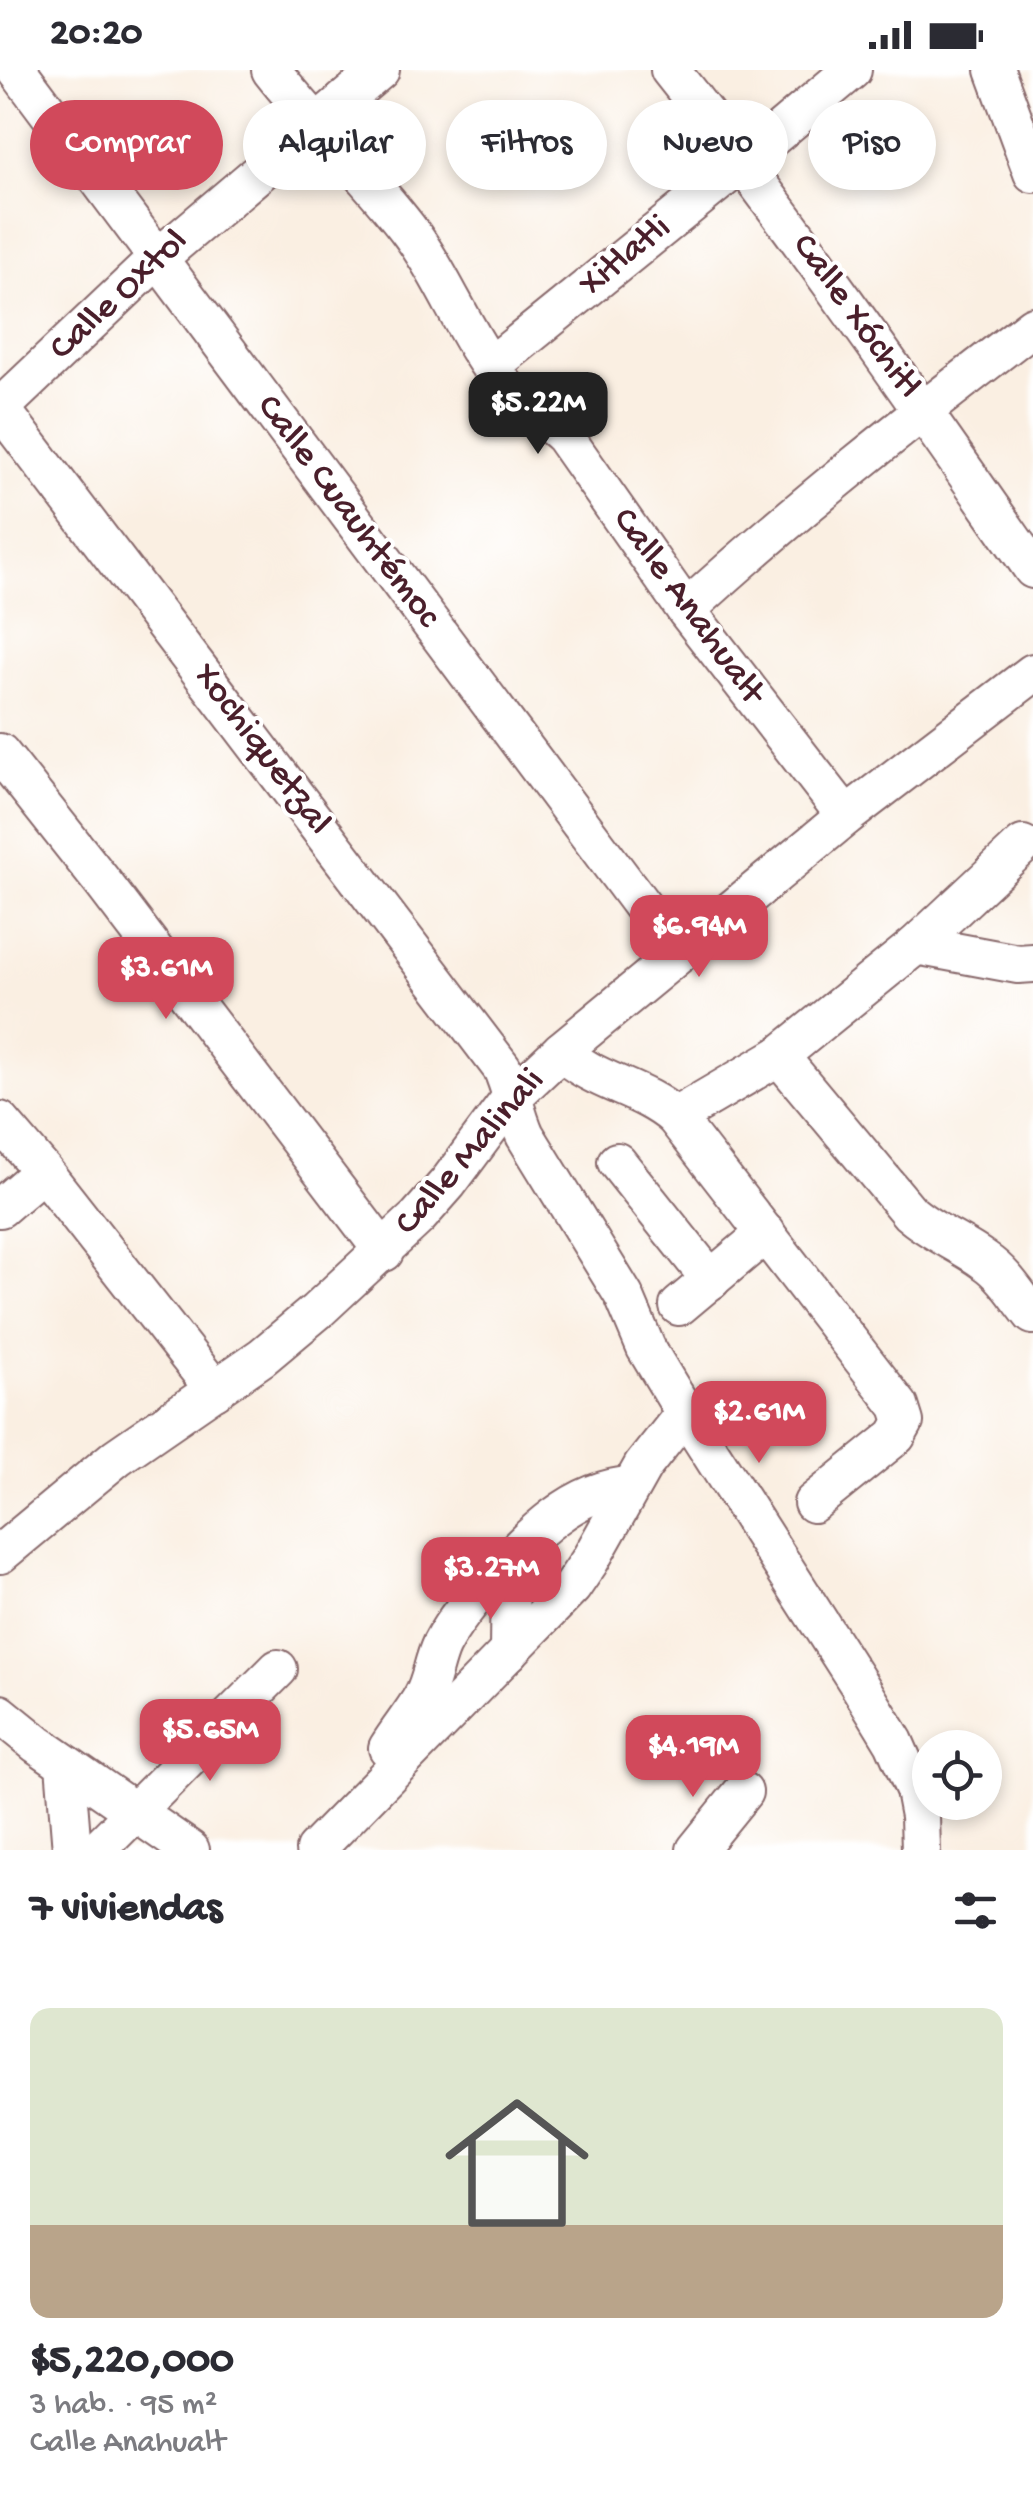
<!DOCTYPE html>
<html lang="es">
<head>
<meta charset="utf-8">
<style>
	:root { --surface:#fff; --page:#f2f2f3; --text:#2b2b33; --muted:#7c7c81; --accent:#d1495b }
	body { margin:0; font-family:"Gochi Hand",sans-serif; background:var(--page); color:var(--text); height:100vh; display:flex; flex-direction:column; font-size:38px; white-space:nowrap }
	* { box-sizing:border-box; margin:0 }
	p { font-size:32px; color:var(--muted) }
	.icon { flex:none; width:55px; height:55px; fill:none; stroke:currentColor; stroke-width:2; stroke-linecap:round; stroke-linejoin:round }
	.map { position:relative; height:1780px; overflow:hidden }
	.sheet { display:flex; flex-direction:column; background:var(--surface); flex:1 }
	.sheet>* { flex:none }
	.guide { position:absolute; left:30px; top:30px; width:975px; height:90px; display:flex; gap:20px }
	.controls { position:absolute; left:912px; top:1660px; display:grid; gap:20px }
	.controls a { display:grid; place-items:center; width:90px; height:90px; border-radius:50%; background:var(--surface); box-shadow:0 5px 15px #0003; font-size:50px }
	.price { position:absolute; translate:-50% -85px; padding:0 22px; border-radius:20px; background:var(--accent); color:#fff; font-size:32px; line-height:65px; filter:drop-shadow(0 2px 5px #0008) }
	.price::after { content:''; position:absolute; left:50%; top:60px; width:30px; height:22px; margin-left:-15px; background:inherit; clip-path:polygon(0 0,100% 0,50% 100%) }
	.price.active { background:#222; color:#fff }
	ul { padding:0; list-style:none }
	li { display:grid; align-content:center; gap:20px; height:530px; padding:0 30px }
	li span { display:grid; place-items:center; height:310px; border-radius:20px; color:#555 }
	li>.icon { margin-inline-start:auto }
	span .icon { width:180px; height:180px; fill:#fffc; stroke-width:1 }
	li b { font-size:42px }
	h2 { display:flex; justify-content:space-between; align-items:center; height:120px; padding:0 30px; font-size:42px }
	.chip { padding:0 35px; border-radius:45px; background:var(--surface); box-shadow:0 5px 15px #0003; font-size:35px; line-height:90px }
	.chip.active { background:var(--accent); color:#fff }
	.status { display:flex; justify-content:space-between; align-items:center; height:70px; padding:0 50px; background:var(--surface); direction:ltr }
	.status svg { height:28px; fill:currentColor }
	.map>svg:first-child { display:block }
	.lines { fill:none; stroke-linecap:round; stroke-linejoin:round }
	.minor-casing { stroke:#88686b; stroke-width:42 }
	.minor { stroke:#fff; stroke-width:38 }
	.labels { text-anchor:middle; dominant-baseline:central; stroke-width:8; stroke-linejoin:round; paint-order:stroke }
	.street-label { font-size:38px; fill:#4a1f2b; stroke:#fff }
</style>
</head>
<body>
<div class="status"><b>20:20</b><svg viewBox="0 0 49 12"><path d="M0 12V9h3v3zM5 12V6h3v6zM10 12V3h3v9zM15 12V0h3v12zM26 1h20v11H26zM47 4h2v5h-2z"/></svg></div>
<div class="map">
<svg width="1033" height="1780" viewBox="0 0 1033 1780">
	<rect width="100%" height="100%" fill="#fff"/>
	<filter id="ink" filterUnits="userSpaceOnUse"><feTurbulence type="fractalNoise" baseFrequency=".01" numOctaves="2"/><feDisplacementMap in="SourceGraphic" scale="20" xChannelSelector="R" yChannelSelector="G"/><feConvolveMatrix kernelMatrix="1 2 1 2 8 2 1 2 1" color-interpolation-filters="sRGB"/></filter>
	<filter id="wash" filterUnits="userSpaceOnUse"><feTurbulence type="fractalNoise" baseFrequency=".0048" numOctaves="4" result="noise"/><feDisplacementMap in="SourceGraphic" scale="40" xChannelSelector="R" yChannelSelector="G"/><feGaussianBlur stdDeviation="2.25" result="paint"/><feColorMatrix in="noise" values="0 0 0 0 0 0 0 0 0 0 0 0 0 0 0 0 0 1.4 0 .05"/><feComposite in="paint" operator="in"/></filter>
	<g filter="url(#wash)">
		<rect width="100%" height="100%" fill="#faefe2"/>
	</g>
	<g filter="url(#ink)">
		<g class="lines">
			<g class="minor-casing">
				<g id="minor">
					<path d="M 17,0 L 678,884"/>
					<path d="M 271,0 C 314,55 365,103 407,158 C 446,209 467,273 510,322 C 525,339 547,349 564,366 L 686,540 L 846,746"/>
					<path d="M 670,0 C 798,161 915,330 1033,499"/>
					<path d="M 995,0 L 1033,103"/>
					<path d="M 491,296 L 743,92 L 852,0"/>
					<path d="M 0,338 L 502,998 C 512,1020 515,1043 525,1065 L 624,1226 L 646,1278 L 685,1343 L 858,1613 L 894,1672 L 915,1720 L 920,1746 L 921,1780"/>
					<path d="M 0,338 L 157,189 L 380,0"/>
					<path d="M 686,540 C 796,439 914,347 1033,256"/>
					<path d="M 0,683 L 103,813 L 384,1182"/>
					<path d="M 916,875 L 1018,894 L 1033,893"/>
					<path d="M 561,981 C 594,1013 641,1017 675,1047 L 899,1336 L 904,1352 L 896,1366 L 813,1433"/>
					<path d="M 779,986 L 910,1143 C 933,1163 961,1173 985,1191 C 1005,1204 1018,1227 1033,1245"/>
					<path d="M 675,1047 L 779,986 L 916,875 L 1023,775"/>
					<path d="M 0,1051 L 43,1101 L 215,1320"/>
					<path d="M 617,1092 L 711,1210"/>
					<path d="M 0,1138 L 43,1101"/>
					<path d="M 679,1236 L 766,1163"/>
					<path d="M 0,1484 L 117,1387 L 262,1287 L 317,1241 L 418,1147 L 448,1113 L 512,1027 L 561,981 L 846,746 L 1033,603"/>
					<path d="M 509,1582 L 510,1488"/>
					<path d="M 0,1644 L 37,1674 L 190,1780"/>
					<path d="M 388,1678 C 399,1660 413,1644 423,1626 C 432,1610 433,1592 441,1575 C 454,1550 473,1528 492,1507 C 529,1467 573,1419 631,1416"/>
					<path d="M 65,1694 L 72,1780"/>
					<path d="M 97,1780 L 278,1599"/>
					<path d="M 315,1780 L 572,1517 L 589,1492 L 643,1396 L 685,1343"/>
					<path d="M 696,1780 L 743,1722"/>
				</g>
			</g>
			<use href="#minor" class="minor"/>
		</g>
	</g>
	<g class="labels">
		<g class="street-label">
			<text transform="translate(626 187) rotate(-39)">Xitlatli</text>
			<text transform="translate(120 226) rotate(-43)">Calle Oxtol</text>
			<text transform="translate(855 247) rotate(54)">Calle Xóchitl</text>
			<text transform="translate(347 442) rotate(53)">Calle Cuauhtémoc</text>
			<text transform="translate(687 537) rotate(54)">Calle Anahualt</text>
			<text transform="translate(261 680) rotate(53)">Xochiquetzal</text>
			<text transform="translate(471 1083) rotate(-49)">Calle Malinali</text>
		</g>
	</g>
</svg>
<div class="controls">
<a><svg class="icon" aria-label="locate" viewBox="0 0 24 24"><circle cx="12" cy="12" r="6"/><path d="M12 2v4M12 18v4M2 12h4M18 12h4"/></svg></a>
</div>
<b class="price active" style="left:538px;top:387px">$5.22M</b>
<b class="price" style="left:699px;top:910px">$6.94M</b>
<b class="price" style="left:166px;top:952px">$3.61M</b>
<b class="price" style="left:759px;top:1396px">$2.61M</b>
<b class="price" style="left:491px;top:1552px">$3.27M</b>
<b class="price" style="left:210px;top:1714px">$5.65M</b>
<b class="price" style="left:693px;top:1730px">$4.19M</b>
<div class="guide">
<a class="chip active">Comprar</a>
<a class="chip">Alquilar</a>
<a class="chip">Filtros</a>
<a class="chip">Nuevo</a>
<a class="chip">Piso</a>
</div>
</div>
<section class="sheet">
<h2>7 viviendas<svg class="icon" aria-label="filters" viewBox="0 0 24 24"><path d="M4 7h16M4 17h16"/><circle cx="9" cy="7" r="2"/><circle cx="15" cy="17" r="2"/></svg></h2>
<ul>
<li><span style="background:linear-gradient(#dfe7d0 70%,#b9a48a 0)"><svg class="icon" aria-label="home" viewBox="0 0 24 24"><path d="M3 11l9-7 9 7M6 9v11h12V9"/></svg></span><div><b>$5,220,000</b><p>3 hab. · 95 m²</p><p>Calle Anahualt</p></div></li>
</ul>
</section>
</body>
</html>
